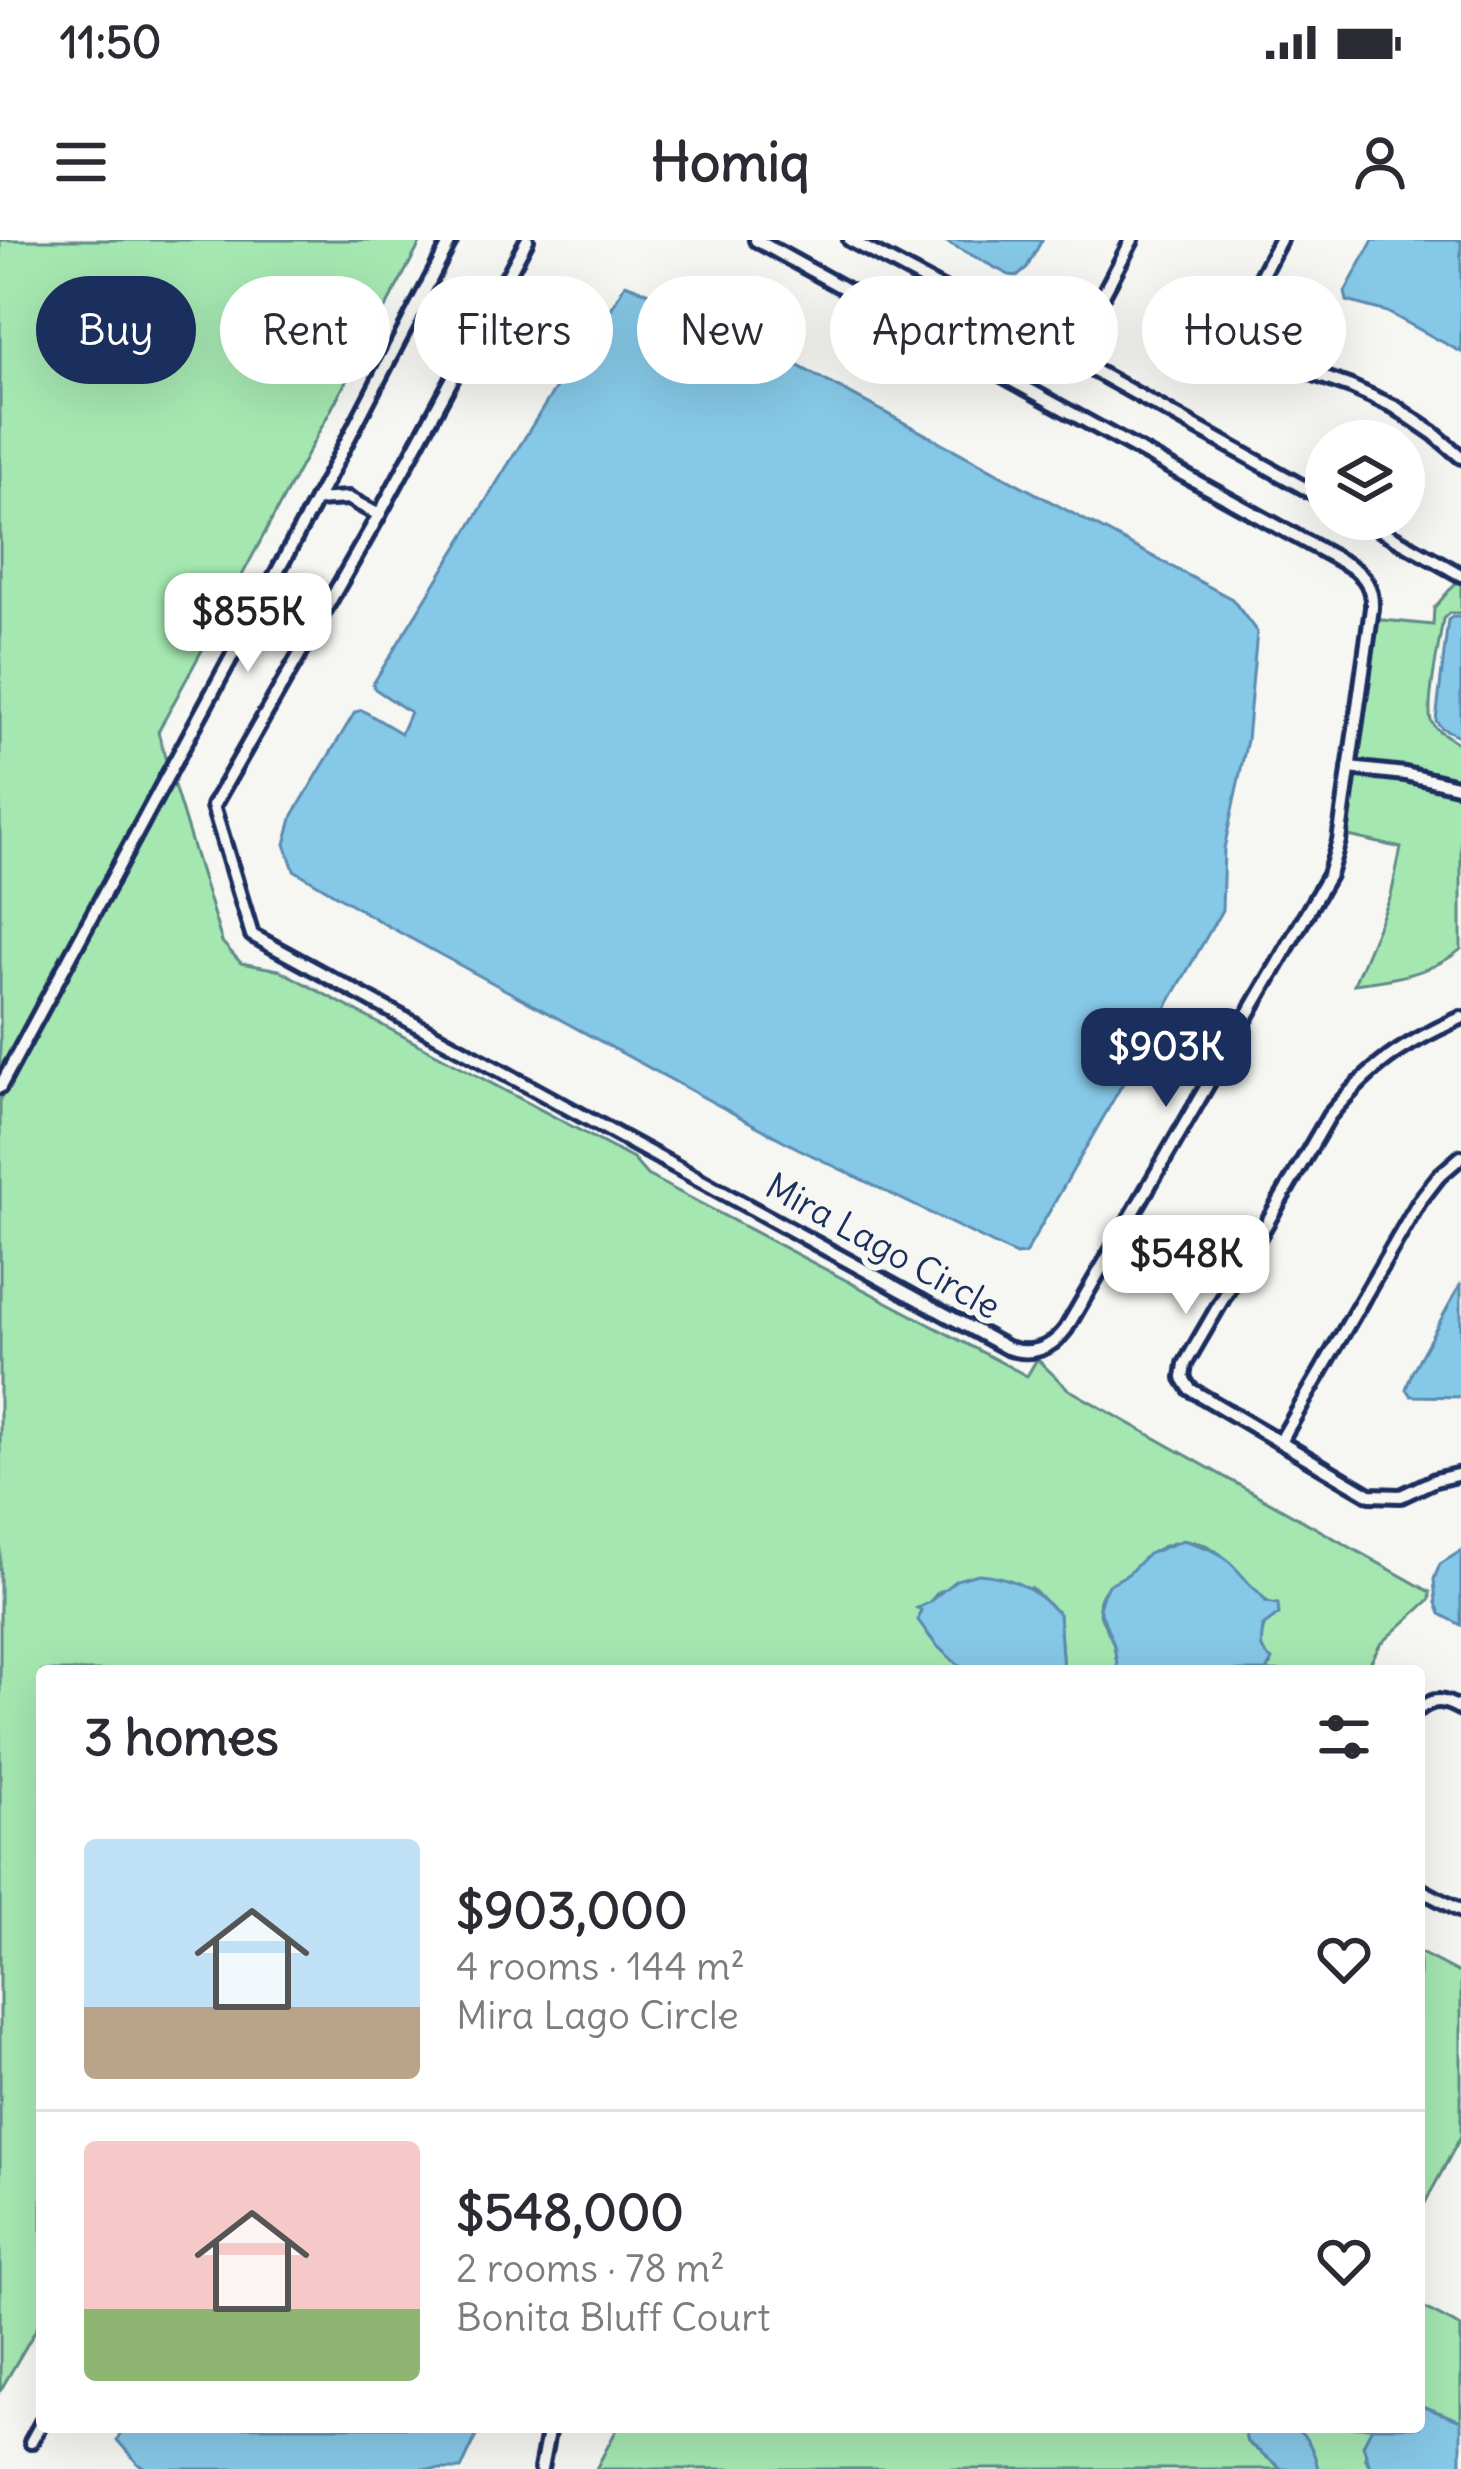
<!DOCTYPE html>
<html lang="en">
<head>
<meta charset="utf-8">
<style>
	:root { --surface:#fff; --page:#f7f7f7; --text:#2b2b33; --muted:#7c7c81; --line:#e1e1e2; --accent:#1b2f5e }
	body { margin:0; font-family:Delius,sans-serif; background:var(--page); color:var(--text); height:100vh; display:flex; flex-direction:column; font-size:45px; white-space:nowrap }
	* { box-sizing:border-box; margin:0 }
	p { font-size:39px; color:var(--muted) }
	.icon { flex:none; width:66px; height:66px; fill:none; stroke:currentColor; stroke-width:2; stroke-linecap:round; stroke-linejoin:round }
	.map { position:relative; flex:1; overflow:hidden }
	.details { position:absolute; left:36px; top:1425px; width:1389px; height:768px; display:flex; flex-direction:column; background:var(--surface); border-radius:12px; box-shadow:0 12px 48px #0002 }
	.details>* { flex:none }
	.banner { position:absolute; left:36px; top:36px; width:1389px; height:108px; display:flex; gap:24px }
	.tools { position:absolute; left:1305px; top:180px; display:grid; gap:24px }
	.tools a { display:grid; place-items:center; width:120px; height:120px; border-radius:50%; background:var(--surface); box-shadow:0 12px 48px #0002; font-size:60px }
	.price { position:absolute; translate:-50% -102px; padding:0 27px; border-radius:24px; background:#fff; color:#222; font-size:39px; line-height:78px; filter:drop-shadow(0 3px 6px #0008) }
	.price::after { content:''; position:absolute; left:50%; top:72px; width:36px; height:27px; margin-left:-18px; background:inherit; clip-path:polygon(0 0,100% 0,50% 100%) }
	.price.on { background:var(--accent); color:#fff }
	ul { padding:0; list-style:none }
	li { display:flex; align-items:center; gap:36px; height:300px; padding:0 48px }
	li+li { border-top:3px solid var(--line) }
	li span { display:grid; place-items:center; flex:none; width:336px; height:240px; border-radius:12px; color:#555 }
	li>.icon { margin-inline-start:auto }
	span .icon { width:144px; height:144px; fill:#fffc; stroke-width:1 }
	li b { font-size:51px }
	h2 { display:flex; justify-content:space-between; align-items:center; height:144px; padding:0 48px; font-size:51px }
	.pill { padding:0 42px; border-radius:54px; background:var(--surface); box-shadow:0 12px 48px #0002; font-size:42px; line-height:108px }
	.pill.on { background:var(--accent); color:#fff }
	.status { display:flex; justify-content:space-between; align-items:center; height:84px; padding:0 60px; background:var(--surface); direction:ltr }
	.status svg { height:33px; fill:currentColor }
	header { display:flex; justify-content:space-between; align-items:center; height:156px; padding:0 48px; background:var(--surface); font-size:54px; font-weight:700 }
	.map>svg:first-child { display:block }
	.green { fill:#a5e7b1; stroke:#608b88; stroke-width:3 }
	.water { fill:#86c8e7; stroke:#5b8bb0; stroke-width:3 }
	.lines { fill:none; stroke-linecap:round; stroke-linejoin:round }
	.minor-casing { stroke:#1b2f5e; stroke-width:20 }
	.minor { stroke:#f6f6f2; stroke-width:10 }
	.labels { text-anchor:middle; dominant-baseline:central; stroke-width:12; stroke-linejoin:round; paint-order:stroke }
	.street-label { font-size:36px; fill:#1b2f5e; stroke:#f6f6f2 }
</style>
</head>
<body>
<div class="status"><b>11:50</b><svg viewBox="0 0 49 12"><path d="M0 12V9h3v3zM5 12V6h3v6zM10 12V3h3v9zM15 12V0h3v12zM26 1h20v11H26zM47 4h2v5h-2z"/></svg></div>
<header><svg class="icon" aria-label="menu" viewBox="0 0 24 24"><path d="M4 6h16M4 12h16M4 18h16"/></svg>Homiq<svg class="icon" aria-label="person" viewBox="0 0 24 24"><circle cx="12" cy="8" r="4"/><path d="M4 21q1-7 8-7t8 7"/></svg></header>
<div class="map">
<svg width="1461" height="2229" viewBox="0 0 1461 2229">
	<rect width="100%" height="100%" fill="#f6f6f2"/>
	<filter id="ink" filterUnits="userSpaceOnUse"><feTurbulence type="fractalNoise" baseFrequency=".00833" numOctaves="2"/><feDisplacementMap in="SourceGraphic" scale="24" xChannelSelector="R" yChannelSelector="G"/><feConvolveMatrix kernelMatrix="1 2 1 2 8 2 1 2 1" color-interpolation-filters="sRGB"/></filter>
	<g filter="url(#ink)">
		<g class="green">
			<path d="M 0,0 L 422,0 L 158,492 L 167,524 L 0,835 Z"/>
			<path d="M 1459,339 L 1461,341 L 1461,373 L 1449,373 L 1443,379 C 1440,400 1426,464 1431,481 C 1436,493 1453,497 1461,506 L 1461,709 C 1434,733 1390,740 1354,744 L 1391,656 L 1401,608 L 1340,594 L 1372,379 L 1433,385 L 1434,368 Z"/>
			<path d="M 172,539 L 222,702 L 241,723 L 279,730 L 633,919 L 647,935 L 1027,1136 L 1037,1119 L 1068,1149 L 1430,1352 L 1430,1359 L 1380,1405 L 1366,1431 L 1266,1431 L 1271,1425 L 1259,1406 L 1270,1364 C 1262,1355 1251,1348 1244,1339 C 1219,1308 1195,1289 1156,1310 C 1144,1317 1139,1328 1128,1335 C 1114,1342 1099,1349 1099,1368 C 1099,1380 1110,1392 1113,1403 C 1116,1412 1117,1422 1118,1431 L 1063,1431 L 1059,1374 L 1031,1348 L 939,1351 L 919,1375 C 926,1399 946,1415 965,1431 L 42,1431 L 42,2079 L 0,2151 L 0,859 Z"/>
			<path d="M 1419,1712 L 1461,1734 L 1461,1896 L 1419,1974 Z"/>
			<path d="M 1419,2065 L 1461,2087 L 1461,2181 L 1419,2165 Z"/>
			<path d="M 618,2187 L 1243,2187 L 1247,2202 L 1282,2229 L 596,2229 Z"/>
			<path d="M 1293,2187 L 1376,2187 L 1372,2188 L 1365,2217 L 1371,2229 L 1318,2229 C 1314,2212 1307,2197 1293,2187 Z"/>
		</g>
		<g class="water">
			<path d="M 943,0 L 1042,0 L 1026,29 L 1018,36 L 1009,35 Z"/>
			<path d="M 1373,0 L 1461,0 L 1461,112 L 1387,72 L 1347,61 L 1345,52 Z"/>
			<path d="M 625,44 L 694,70 L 1232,359 L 1257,392 L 1247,500 L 1224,609 L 1222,670 L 1025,1014 L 1016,1015 L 797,908 L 386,685 L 294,630 L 285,604 L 293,575 L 355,472 L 362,470 L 401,493 L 410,472 L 375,449 L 373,444 L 567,129 L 606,78 Z"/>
			<path d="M 1452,377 L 1461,377 L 1461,497 L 1442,488 L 1436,481 L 1448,380 Z"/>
			<path d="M 1461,1043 L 1461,1157 L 1411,1156 L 1406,1149 L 1412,1132 Z"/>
			<path d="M 1183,1300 C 1219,1311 1222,1312 1247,1341 C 1253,1349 1261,1352 1266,1362 L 1278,1364 L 1279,1374 L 1263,1386 C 1262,1402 1257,1409 1272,1420 L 1266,1431 L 1118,1431 L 1114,1405 L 1099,1368 L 1103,1355 L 1108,1345 L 1128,1334 L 1148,1314 Z"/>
			<path d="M 1461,1311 L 1461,1385 L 1440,1374 L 1436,1363 L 1434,1339 L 1440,1324 Z"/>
			<path d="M 978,1334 C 1014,1336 1035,1350 1059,1374 L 1063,1431 L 965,1431 L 936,1405 L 918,1380 L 921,1370 L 917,1368 L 928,1363 L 956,1340 Z"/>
			<path d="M 1419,2165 L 1461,2181 L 1461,2229 L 1371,2229 L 1363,2205 L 1372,2187 L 1419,2187 Z"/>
			<path d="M 123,2187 L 478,2187 L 479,2190 L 461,2229 L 147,2229 L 138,2224 L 117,2200 Z"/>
			<path d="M 1243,2187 C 1286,2187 1307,2178 1318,2229 L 1282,2229 L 1247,2202 Z"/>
		</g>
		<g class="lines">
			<g class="minor-casing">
				<g id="minor">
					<path d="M 527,0 L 379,275 L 213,566 L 252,695 L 1007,1108 C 1031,1116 1051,1109 1066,1089 L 1329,635 L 1339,601 L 1372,368 C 1373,349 1366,336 1350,326 L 756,0"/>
					<path d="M 850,0 L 1070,117 L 1326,260"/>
					<path d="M 1280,0 L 1236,84 L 1238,97 L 1249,108 L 1294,127 L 1351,147 L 1395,167 L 1433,193 L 1461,217"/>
					<path d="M 1070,117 L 1132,0"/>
					<path d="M 316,260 L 348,258 L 379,275"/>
					<path d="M 1361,279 L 1461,335"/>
					<path d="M 1349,528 L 1405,534 L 1461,547"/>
					<path d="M 1461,778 C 1401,805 1372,825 1329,876 L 1185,1124 L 1183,1138 L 1190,1149 L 1370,1255 L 1401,1256 L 1435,1240 L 1461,1234"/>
					<path d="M 0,847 L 331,232 L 451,0"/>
					<path d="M 1280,1202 L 1419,962 L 1439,936 L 1461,917"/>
					<path d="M 1419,1469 C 1435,1457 1444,1460 1461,1469"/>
					<path d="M 1419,1649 L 1461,1671"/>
					<path d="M 31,2202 L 42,2182"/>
					<path d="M 541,2229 L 549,2187"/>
				</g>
			</g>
			<use href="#minor" class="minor"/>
		</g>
	</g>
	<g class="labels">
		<g class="street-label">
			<text transform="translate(883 1006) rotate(29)">Mira Lago Circle</text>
		</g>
	</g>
</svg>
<div class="tools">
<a><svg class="icon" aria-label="layers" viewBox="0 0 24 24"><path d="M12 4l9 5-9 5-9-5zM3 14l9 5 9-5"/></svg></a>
</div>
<b class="price" style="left:248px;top:435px">$855K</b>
<b class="price on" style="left:1166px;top:870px">$903K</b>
<b class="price" style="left:1186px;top:1077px">$548K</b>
<div class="banner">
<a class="pill on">Buy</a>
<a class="pill">Rent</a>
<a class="pill">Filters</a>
<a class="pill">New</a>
<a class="pill">Apartment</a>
<a class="pill">House</a>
</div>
<section class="details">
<h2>3 homes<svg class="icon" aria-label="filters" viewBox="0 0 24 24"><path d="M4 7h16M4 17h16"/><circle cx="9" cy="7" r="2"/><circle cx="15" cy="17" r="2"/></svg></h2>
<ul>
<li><span style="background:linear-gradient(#bfe0f5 70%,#b9a48a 0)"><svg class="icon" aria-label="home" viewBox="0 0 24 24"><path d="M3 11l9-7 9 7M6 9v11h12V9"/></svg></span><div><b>$903,000</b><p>4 rooms · 144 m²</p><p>Mira Lago Circle</p></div><svg class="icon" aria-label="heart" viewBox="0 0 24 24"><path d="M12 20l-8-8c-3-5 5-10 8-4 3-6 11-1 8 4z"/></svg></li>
<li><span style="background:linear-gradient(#f6c9c9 70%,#8fb573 0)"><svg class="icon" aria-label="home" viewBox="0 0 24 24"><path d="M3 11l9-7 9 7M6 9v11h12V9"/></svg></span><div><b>$548,000</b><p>2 rooms · 78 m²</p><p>Bonita Bluff Court</p></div><svg class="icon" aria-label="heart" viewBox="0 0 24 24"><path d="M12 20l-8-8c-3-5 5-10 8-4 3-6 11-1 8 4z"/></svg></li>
</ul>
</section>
</div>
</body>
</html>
